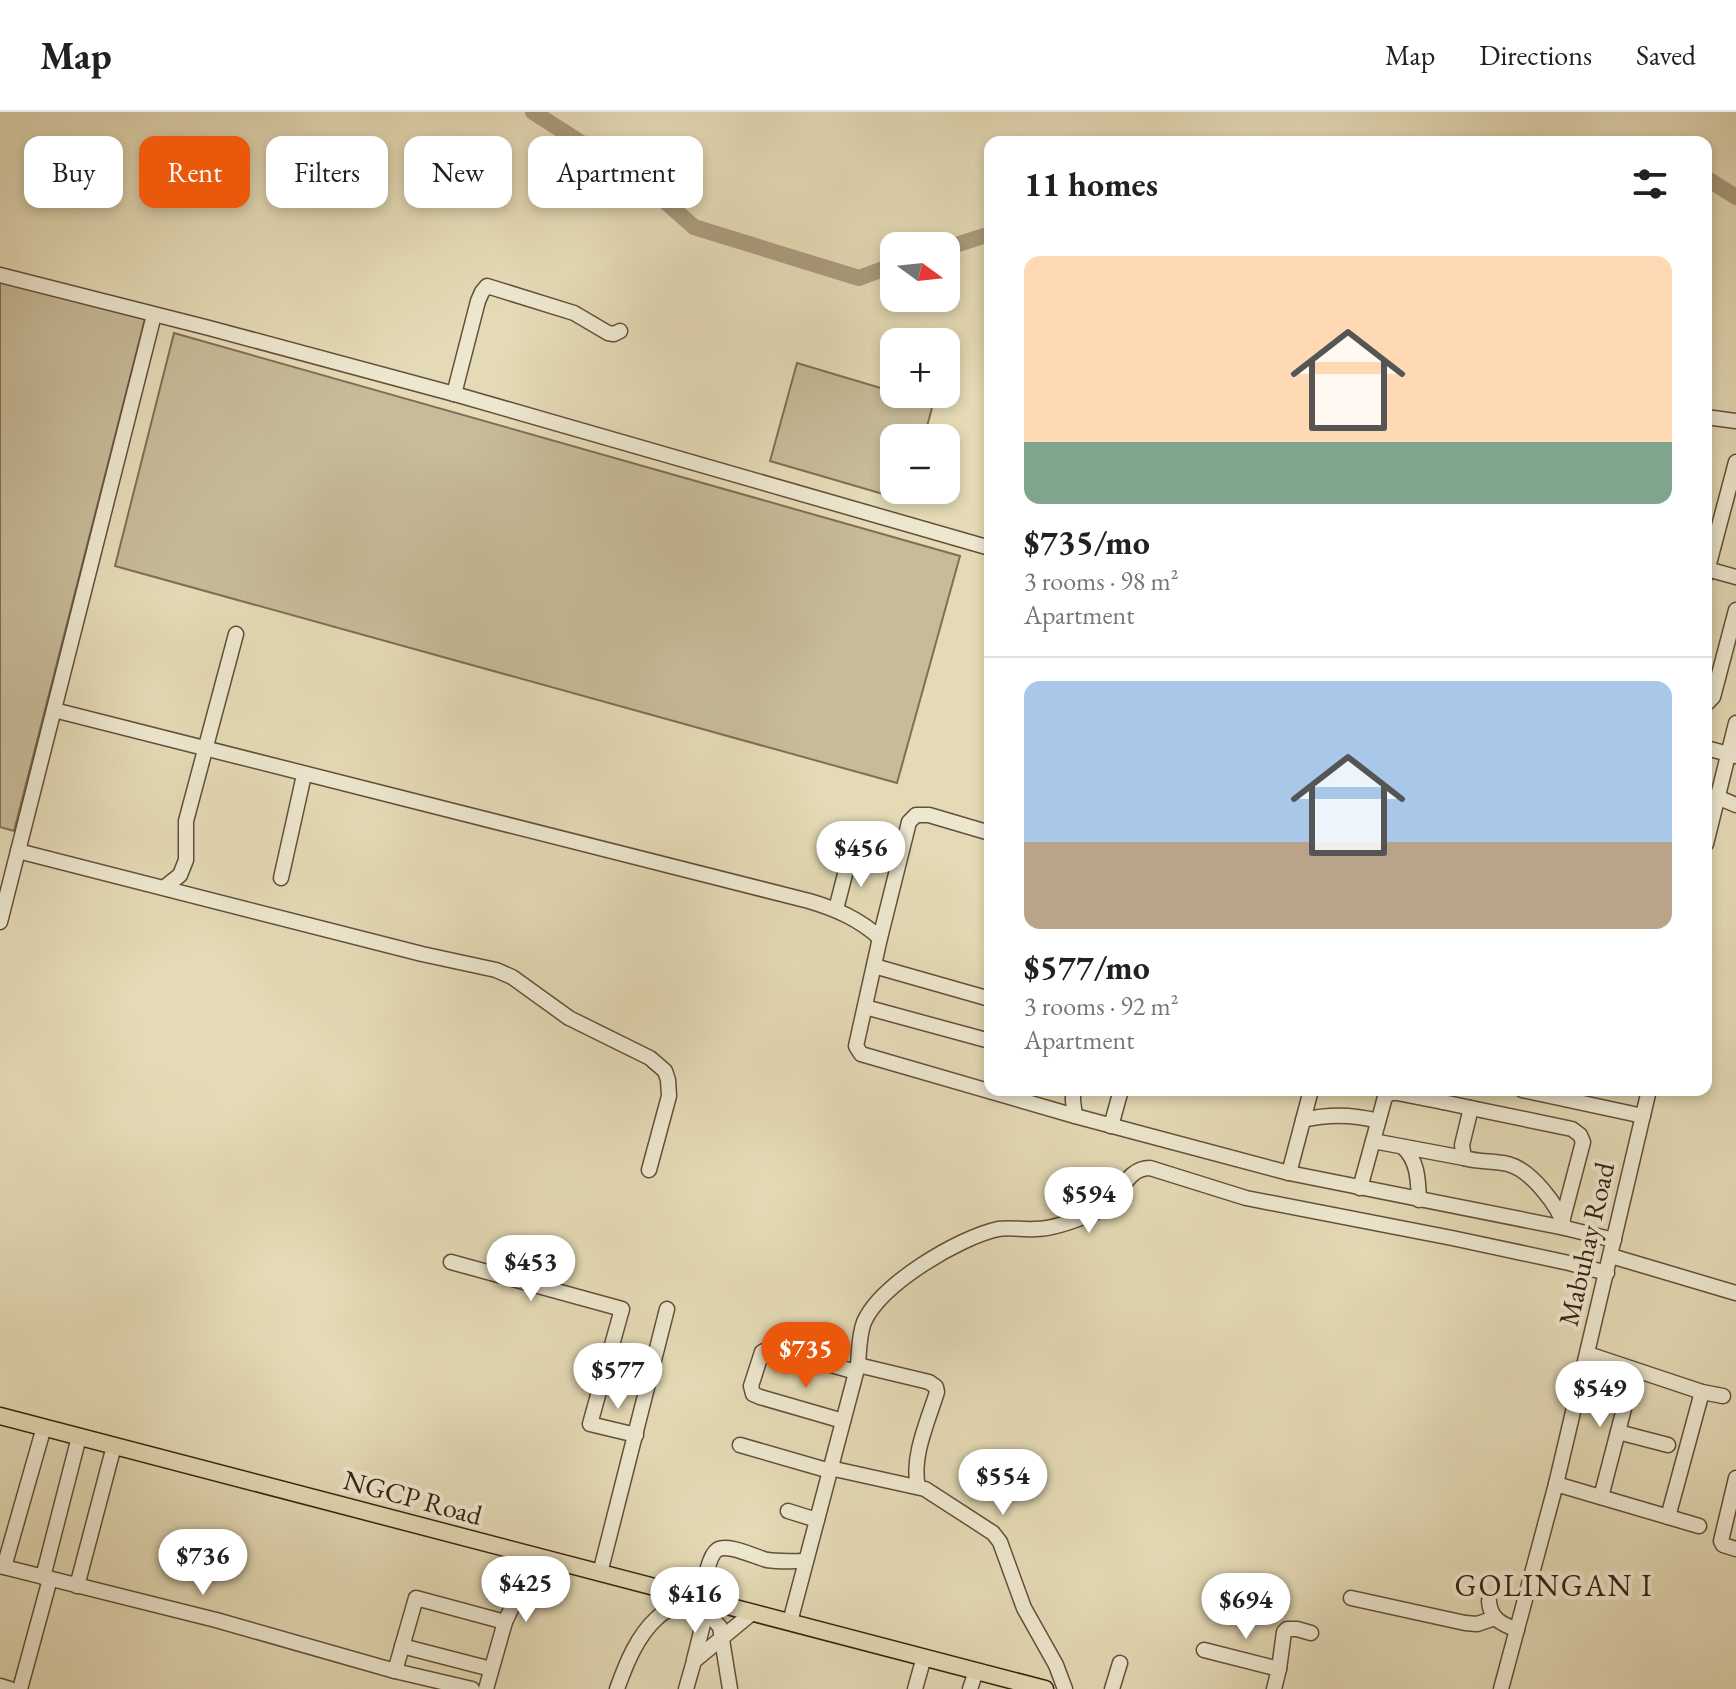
<!DOCTYPE html>
<html lang="en">
<head>
<meta charset="utf-8">
<style>
	:root { --surface:#fff; --page:#f6f6f6; --text:#202124; --muted:#757577; --line:#e0e0e0; --accent:#ea580c }
	body { margin:0; font-family:"EB Garamond",serif; background:var(--page); color:var(--text); height:100vh; display:flex; flex-direction:column; font-size:30px; white-space:nowrap }
	* { box-sizing:border-box; margin:0 }
	p { font-size:26px; color:var(--muted) }
	.icon { flex:none; width:44px; height:44px; fill:none; stroke:currentColor; stroke-width:2; stroke-linecap:round; stroke-linejoin:round }
	.map { position:relative; flex:1; overflow:hidden }
	.sheet { position:absolute; left:984px; top:24px; width:728px; height:960px; display:flex; flex-direction:column; background:var(--surface); border-radius:16px; box-shadow:0 4px 12px #0003 }
	.sheet>* { flex:none }
	.banner { position:absolute; left:24px; top:24px; width:760px; height:72px; display:flex; gap:16px }
	.needle { width:52px; rotate:105deg }
	.fabs { position:absolute; left:880px; top:120px; display:grid; gap:16px }
	.fabs a { display:grid; place-items:center; width:80px; height:80px; border-radius:16px; background:var(--surface); box-shadow:0 4px 12px #0003; font-size:40px }
	.price { position:absolute; translate:-50% -68px; padding:0 18px; border-radius:28px; background:#fff; color:#222; font-size:26px; line-height:52px; filter:drop-shadow(0 2px 4px #0008) }
	.price::after { content:''; position:absolute; left:50%; top:48px; width:24px; height:18px; margin-left:-12px; background:inherit; clip-path:polygon(0 0,100% 0,50% 100%) }
	.price.on { background:var(--accent); color:#fff }
	ul { padding:0; list-style:none }
	li { display:grid; align-content:center; gap:16px; height:424px; padding:0 40px }
	li+li { border-top:2px solid var(--line) }
	li span { display:grid; place-items:center; height:248px; border-radius:16px; color:#555 }
	li>.icon { margin-inline-start:auto }
	span .icon { width:144px; height:144px; fill:#fffc; stroke-width:1 }
	li b { font-size:34px }
	h2 { display:flex; justify-content:space-between; align-items:center; height:96px; padding:0 40px; font-size:34px }
	.pill { padding:0 28px; border-radius:16px; background:var(--surface); box-shadow:0 4px 12px #0003; font-size:28px; line-height:72px }
	.pill.on { background:var(--accent); color:#fff }
	header { display:flex; align-items:center; gap:48px; box-sizing:border-box; height:112px; padding:0 40px; background:var(--surface); border-bottom:2px solid var(--line) }
	header strong { font-size:38px }
	nav { display:flex; gap:44px; margin-inline-start:auto; font-size:28px }
	.map>svg:first-child { display:block }
	.green { fill:#c7bb99; stroke:#806e55; stroke-width:2 }
	.lines { fill:none; stroke-linecap:round; stroke-linejoin:round }
	.river { stroke:#aa9b7d; stroke-width:16 }
	.minor-casing { stroke:#644f3a; stroke-width:17 }
	.major-casing { stroke:#392111; stroke-width:19 }
	.minor { stroke:#ede7cf; stroke-width:14 }
	.major { stroke:#e4dab5; stroke-width:16 }
	.labels { text-anchor:middle; dominant-baseline:central; stroke-width:8; stroke-linejoin:round; paint-order:stroke }
	.street-label { font-size:28px; fill:#392111; stroke:#ede7cf }
	.neighbourhood-label { font-size:30px; letter-spacing:2px; fill:#392111; stroke:#ede7cf }
</style>
</head>
<body>
<header>
<strong>Map</strong>
<nav><a>Map</a><a>Directions</a><a>Saved</a></nav>
</header>
<div class="map">
<svg width="1736" height="1577" viewBox="0 0 1736 1577">
	<rect width="100%" height="100%" fill="#e4dab5"/>
	<filter id="stains"><feTurbulence type="fractalNoise" baseFrequency=".0025" numOctaves="4"/><feColorMatrix values="0 0 0 0 .2 0 0 0 0 .09 0 0 0 0 .02 0 0 0 .5 -.17"/></filter>
	<radialGradient id="worn" r=".72"><stop offset=".6" stop-color="#630" stop-opacity="0"/><stop offset="1" stop-color="#630" stop-opacity=".3"/></radialGradient>
	<g class="green">
		<path d="M 0,168 L 145,207 L 14,719 L 0,715 Z"/>
		<path d="M 174,221 L 960,444 L 897,671 L 115,454 Z"/>
		<path d="M 797,251 L 894,280 L 894,282 L 900,282 L 933,292 L 924,326 L 894,326 L 894,378 L 910,378 L 907,389 L 770,349 Z"/>
	</g>
	<g class="lines">
		<g class="river">
			<path d="M 533,0 L 644,71 L 694,115 L 859,166 L 894,153"/>
			<path d="M 1706,66 L 1736,85"/>
			<path d="M 946,136 L 990,122"/>
		</g>
		<g class="minor-casing">
			<g id="minor">
				<path d="M 0,163 L 209,216 L 458,283 L 990,436"/>
				<path d="M 454,282 L 478,189 L 482,180 L 487,174 L 574,201 L 608,221 L 614,222 L 620,219"/>
				<path d="M 1706,305 L 1736,309"/>
				<path d="M 1707,457 L 1736,465"/>
				<path d="M 1706,463 L 1736,350"/>
				<path d="M 1706,592 L 1713,585 L 1736,498"/>
				<path d="M 54,598 L 809,789 C 836,797 859,807 880,826"/>
				<path d="M 1706,636 L 1736,644"/>
				<path d="M 1717,685 L 1736,693"/>
				<path d="M 990,721 L 929,703 L 916,703 L 909,710 L 880,826 L 856,934 L 861,942 L 1075,1004 L 1289,1061 L 1565,1116"/>
				<path d="M 1706,732 L 1736,611"/>
				<path d="M 18,739 L 422,842 L 496,858 L 512,865 L 569,906 L 650,946 L 665,959 L 668,968 L 669,984 L 649,1058"/>
				<path d="M 281,766 L 304,663"/>
				<path d="M 165,775 L 180,763 L 186,748 L 186,709 L 236,522"/>
				<path d="M 836,797 L 849,747"/>
				<path d="M 0,810 L 154,203"/>
				<path d="M 874,854 L 990,887"/>
				<path d="M 865,895 L 990,929"/>
				<path d="M 1073,978 L 1073,989 L 1075,1004"/>
				<path d="M 1442,978 L 1441,985 L 1443,990 L 1471,996 L 1462,1033 L 1464,1046"/>
				<path d="M 1522,978 L 1643,1004"/>
				<path d="M 1471,996 L 1572,1017 L 1580,1023 L 1583,1030 L 1563,1106"/>
				<path d="M 1303,1008 C 1328,1002 1352,1002 1378,1009"/>
				<path d="M 1111,1014 L 1121,978"/>
				<path d="M 1373,1029 L 1464,1046 C 1479,1050 1493,1049 1508,1052 C 1531,1058 1559,1094 1565,1116 L 1614,1128"/>
				<path d="M 1403,1035 C 1418,1049 1418,1068 1419,1088"/>
				<path d="M 1289,1061 L 1311,978"/>
				<path d="M 1360,1076 L 1385,985 L 1390,981 L 1397,981 L 1443,990"/>
				<path d="M 1611,1144 L 1736,1181"/>
				<path d="M 451,1150 L 622,1197 L 590,1312 L 636,1323"/>
				<path d="M 1588,1242 L 1702,1280 L 1723,1284"/>
				<path d="M 858,1253 L 929,1270 L 936,1275 L 937,1280 C 928,1309 911,1345 918,1375"/>
				<path d="M 843,1309 L 760,1285 L 753,1282 L 751,1274 L 762,1240 L 770,1236 L 856,1260"/>
				<path d="M 1618,1320 L 1668,1333"/>
				<path d="M 740,1333 L 830,1359"/>
				<path d="M 830,1356 L 925,1377 L 993,1421 L 1000,1430 L 1024,1496 L 1056,1553 L 1065,1577"/>
				<path d="M 1736,1366 L 1721,1429 L 1723,1433 L 1736,1437"/>
				<path d="M 1556,1372 L 1699,1414"/>
				<path d="M 1601,1385 L 1634,1258"/>
				<path d="M 788,1399 L 817,1408"/>
				<path d="M 1668,1405 L 1702,1280"/>
				<path d="M 0,1454 L 216,1508 L 395,1559 L 472,1577"/>
				<path d="M 4,1455 L 44,1315"/>
				<path d="M 600,1461 L 667,1197"/>
				<path d="M 43,1465 L 79,1325"/>
				<path d="M 77,1474 L 114,1334"/>
				<path d="M 1351,1486 L 1465,1511 L 1477,1512 L 1495,1506"/>
				<path d="M 701,1487 C 703,1477 708,1444 717,1438 C 728,1431 755,1445 767,1448 C 780,1450 793,1449 806,1449"/>
				<path d="M 709,1489 L 705,1504 L 714,1508 L 720,1515 L 730,1577"/>
				<path d="M 1489,1489 C 1490,1507 1502,1512 1517,1518"/>
				<path d="M 790,1510 L 858,1253 C 859,1239 859,1223 864,1210 C 881,1172 958,1126 998,1117 C 1011,1115 1023,1118 1035,1117 C 1052,1117 1073,1109 1089,1103 C 1096,1100 1105,1097 1110,1091 C 1123,1077 1129,1056 1150,1056 L 1246,1086 L 1452,1126 L 1569,1151 L 1607,1161"/>
				<path d="M 402,1534 L 491,1557"/>
				<path d="M 1204,1538 L 1279,1557"/>
				<path d="M 694,1548 L 705,1504"/>
				<path d="M 395,1559 L 416,1486 L 505,1510"/>
				<path d="M 0,1574 L 10,1577"/>
				<path d="M 20,1577 L 50,1467"/>
				<path d="M 486,1577 L 505,1510 L 521,1476 L 523,1441"/>
				<path d="M 617,1577 C 626,1552 637,1524 657,1506 C 667,1496 679,1495 687,1484"/>
				<path d="M 686,1577 L 694,1549 L 752,1501"/>
				<path d="M 915,1577 L 924,1545"/>
				<path d="M 970,1577 L 976,1559"/>
				<path d="M 1112,1577 L 1120,1551"/>
				<path d="M 1274,1577 L 1279,1557 L 1284,1520 L 1287,1517 L 1297,1517 L 1311,1521"/>
				<path d="M 1501,1577 L 1556,1372 L 1649,978"/>
			</g>
		</g>
		<g class="major-casing">
			<path id="major" d="M 0,1304 L 1045,1577"/>
		</g>
		<use href="#minor" class="minor"/>
		<use href="#major" class="major"/>
	</g>
	<g class="labels">
		<g class="street-label">
			<text transform="translate(1586 1132) rotate(-77)">Mabuhay Road</text>
			<text transform="translate(413 1385) rotate(15)">NGCP Road</text>
		</g>
		<g class="neighbourhood-label">
			<text x="1554" y="1473">GOLINGAN I</text>
		</g>
	</g>
	<rect width="100%" height="100%" filter="url(#stains)"/>
	<rect width="100%" height="100%" fill="url(#worn)"/>
</svg>
<div class="fabs">
<a><svg class="needle" viewBox="-14 -14 28 28"><path d="M0-13l5 13h-10z" fill="#e53935"/><path d="M0 13l5-13h-10z" fill="#757577"/></svg></a>
<a>+</a>
<a>−</a>
</div>
<b class="price" style="left:861px;top:777px">$456</b>
<b class="price" style="left:1089px;top:1123px">$594</b>
<b class="price" style="left:531px;top:1191px">$453</b>
<b class="price on" style="left:806px;top:1278px">$735</b>
<b class="price" style="left:618px;top:1299px">$577</b>
<b class="price" style="left:1600px;top:1317px">$549</b>
<b class="price" style="left:1003px;top:1405px">$554</b>
<b class="price" style="left:203px;top:1485px">$736</b>
<b class="price" style="left:526px;top:1512px">$425</b>
<b class="price" style="left:695px;top:1523px">$416</b>
<b class="price" style="left:1246px;top:1529px">$694</b>
<div class="banner">
<a class="pill">Buy</a>
<a class="pill on">Rent</a>
<a class="pill">Filters</a>
<a class="pill">New</a>
<a class="pill">Apartment</a>
</div>
<section class="sheet">
<h2>11 homes<svg class="icon" aria-label="filters" viewBox="0 0 24 24"><path d="M4 7h16M4 17h16"/><circle cx="9" cy="7" r="2"/><circle cx="15" cy="17" r="2"/></svg></h2>
<ul>
<li><span style="background:linear-gradient(#ffd9b3 75%,#7fa58c 0)"><svg class="icon" aria-label="home" viewBox="0 0 24 24"><path d="M3 11l9-7 9 7M6 9v11h12V9"/></svg></span><div><b>$735/mo</b><p>3 rooms · 98 m²</p><p>Apartment</p></div></li>
<li><span style="background:linear-gradient(#a9c7e8 65%,#b9a48a 0)"><svg class="icon" aria-label="home" viewBox="0 0 24 24"><path d="M3 11l9-7 9 7M6 9v11h12V9"/></svg></span><div><b>$577/mo</b><p>3 rooms · 92 m²</p><p>Apartment</p></div></li>
</ul>
</section>
</div>
</body>
</html>
